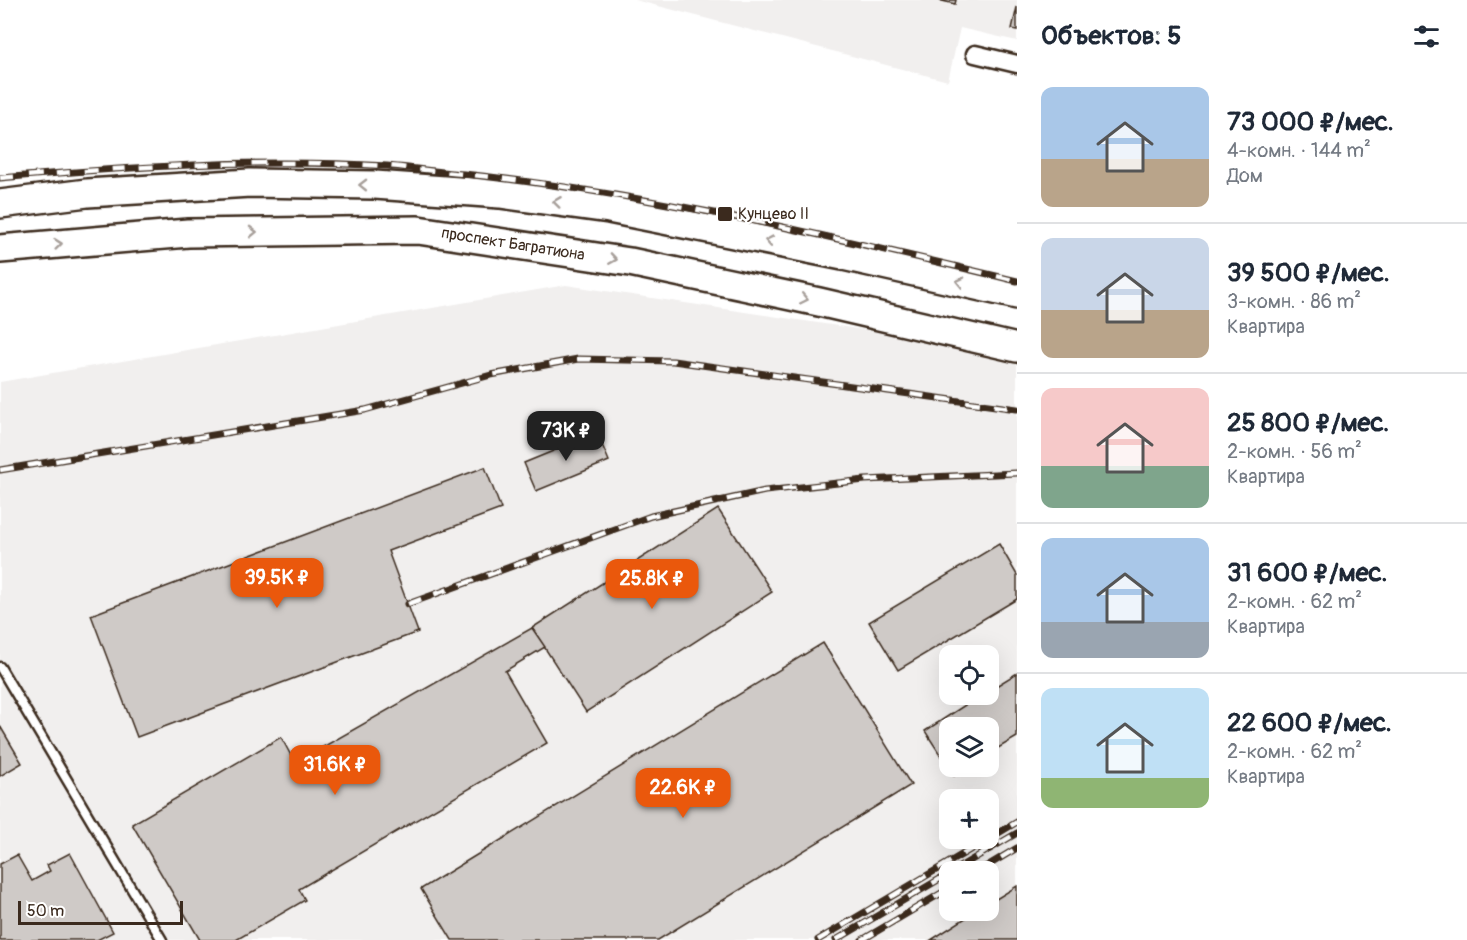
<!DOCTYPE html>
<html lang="ru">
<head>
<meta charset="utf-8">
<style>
	:root { --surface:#fff; --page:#f2f2f3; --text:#1f2937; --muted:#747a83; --line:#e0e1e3; --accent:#ea580c }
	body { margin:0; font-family:Pangolin,sans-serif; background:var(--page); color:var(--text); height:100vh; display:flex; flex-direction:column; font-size:22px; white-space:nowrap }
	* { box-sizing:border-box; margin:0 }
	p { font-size:20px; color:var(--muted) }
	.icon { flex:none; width:33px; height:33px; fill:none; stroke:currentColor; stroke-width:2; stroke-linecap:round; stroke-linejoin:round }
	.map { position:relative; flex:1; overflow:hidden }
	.side { display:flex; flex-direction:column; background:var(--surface); width:450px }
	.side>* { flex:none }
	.controls { position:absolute; left:939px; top:645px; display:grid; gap:12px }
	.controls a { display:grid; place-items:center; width:60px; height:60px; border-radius:12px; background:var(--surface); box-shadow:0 6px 24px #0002; font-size:30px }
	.scale { position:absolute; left:18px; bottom:15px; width:165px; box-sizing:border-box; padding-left:6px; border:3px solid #3b2a1e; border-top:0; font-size:16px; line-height:21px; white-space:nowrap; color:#3b2a1e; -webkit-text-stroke:4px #fff; paint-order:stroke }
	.price { position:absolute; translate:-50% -51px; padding:0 14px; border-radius:12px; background:var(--accent); color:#fff; font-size:20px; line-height:39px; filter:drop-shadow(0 2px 3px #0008) }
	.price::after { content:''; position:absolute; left:50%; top:36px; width:18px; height:14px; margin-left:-9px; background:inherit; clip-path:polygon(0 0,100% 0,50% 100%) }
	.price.current { background:#222; color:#fff }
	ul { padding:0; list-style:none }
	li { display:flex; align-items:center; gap:18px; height:150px; padding:0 24px }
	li+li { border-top:2px solid var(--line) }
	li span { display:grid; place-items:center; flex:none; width:168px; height:120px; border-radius:12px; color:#555 }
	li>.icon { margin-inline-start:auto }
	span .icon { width:72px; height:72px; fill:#fffc; stroke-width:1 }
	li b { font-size:26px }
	h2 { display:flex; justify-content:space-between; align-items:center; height:72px; padding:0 24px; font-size:26px }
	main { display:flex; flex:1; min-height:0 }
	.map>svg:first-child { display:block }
	.built { fill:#f1efee; fill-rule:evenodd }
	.building { fill:#cfcac7; stroke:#3b2a1e; stroke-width:1.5 }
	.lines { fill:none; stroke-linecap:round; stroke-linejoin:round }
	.lane-casing { stroke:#3b2a1e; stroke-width:13 }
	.street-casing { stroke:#3b2a1e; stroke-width:21 }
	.primary-casing { stroke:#3b2a1e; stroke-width:32 }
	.lane { stroke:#fff; stroke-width:8 }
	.street { stroke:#fff; stroke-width:16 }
	.primary { stroke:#fff; stroke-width:27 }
	.rail-casing { stroke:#3b2a1e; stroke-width:7 }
	.rail { stroke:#fff; stroke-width:4.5; stroke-dasharray:14; stroke-linecap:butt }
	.oneway { stroke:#a79f9a }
	.poi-dot { fill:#3b2a1e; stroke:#fff; stroke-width:2 }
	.labels { text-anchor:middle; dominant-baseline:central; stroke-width:4.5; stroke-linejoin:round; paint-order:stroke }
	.poi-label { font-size:16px; fill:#3b2a1e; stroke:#fff; text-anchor:start }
	.street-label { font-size:16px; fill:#3b2a1e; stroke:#fff }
</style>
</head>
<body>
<main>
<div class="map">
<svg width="1017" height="940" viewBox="0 0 1017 940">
	<rect width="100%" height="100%" fill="#fff"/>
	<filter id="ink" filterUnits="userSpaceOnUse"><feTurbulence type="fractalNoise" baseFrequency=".0167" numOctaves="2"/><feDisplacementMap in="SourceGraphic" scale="12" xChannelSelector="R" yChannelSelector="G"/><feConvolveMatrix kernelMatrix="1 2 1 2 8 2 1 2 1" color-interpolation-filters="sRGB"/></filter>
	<g filter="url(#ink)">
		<g class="built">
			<path d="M 635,0 L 1017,0 L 1017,41 L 960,28 L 948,81 Z"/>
			<path d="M 566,285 L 1017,353 L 1017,940 L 0,940 L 0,382 ZM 950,656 L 988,656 L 988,694 L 950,694 ZM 950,728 L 988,728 L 988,766 L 950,766 ZM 950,800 L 988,800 L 988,838 L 950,838 ZM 950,872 L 988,872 L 988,910 L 950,910 Z"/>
		</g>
		<g class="building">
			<path d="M 938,0 L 956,0 L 955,4 Z"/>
			<path d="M 1017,7 L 1017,30 L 1012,29 Z"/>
			<path d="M 597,433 L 609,461 L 536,491 L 524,463 Z"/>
			<path d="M 485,467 L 501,509 L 388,551 L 418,632 L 137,737 L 91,615 Z"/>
			<path d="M 718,509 L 772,592 L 586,712 L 532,628 Z"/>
			<path d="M 999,544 L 1017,575 L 1017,599 L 898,670 L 869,622 Z"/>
			<path d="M 532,628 L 545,647 L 505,671 L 547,743 L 299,889 L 305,900 L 236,940 L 200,940 L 132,824 L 281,737 L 295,763 Z"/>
			<path d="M 823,643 L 911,785 L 658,940 L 452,940 L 421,889 Z"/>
			<path d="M 1017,673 L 1017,737 L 988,754 L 988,728 L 950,728 L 950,766 L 969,766 L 954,776 L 925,731 L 982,694 L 988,694 L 988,691 Z"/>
			<path d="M 0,726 L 22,763 L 0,776 Z"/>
			<path d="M 70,853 L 113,932 L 97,940 L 0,940 L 0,864 L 17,855 L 32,881 L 50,871 L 47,865 Z"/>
			<path d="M 1017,886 L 1017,940 L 931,940 L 978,910 L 988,910 L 988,904 Z"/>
		</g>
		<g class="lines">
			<g class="lane-casing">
				<path id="lane" d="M 0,667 L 162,940"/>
			</g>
			<g class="street-casing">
				<path id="street" d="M 975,54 L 1017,64"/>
			</g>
			<g class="primary-casing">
				<g id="primary">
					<path d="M 0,204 L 87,193 L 250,183 L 375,185 L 500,194 L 609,209 L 843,256 L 1017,295"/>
					<path d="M 0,249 L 188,233 L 418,230 L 630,262 L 819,302 L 1017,348"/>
				</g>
			</g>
			<use href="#lane" class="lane"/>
			<use href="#street" class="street"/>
			<use href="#primary" class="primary"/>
			<g class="rail-casing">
				<g id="rail">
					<path d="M 0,178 C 129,167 258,158 387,166 C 413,168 439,172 464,174 C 651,194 834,237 1017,281"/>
					<path d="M 0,470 L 365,410 L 491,375 L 578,359 L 673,361 L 1017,409"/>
					<path d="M 408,604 L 651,516 L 765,491 L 865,480 L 1017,473"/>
					<path d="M 951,872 L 1017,833"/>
					<path d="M 977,872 L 1017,848"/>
					<path d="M 818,940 L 1017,822"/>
					<path d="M 836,940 L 950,873"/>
					<path d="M 862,940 L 950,888"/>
				</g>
			</g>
			<use href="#rail" class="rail"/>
		</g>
		<defs><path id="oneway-chevron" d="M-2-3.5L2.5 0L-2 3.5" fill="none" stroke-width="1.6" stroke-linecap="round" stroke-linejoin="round" transform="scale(1.5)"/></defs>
		<g class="oneway">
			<use href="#oneway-chevron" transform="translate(363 185) rotate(-179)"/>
			<use href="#oneway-chevron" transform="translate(557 202) rotate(-173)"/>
			<use href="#oneway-chevron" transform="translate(253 232) rotate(-1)"/>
			<use href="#oneway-chevron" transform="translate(769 241) rotate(-169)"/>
			<use href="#oneway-chevron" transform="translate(58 244) rotate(-6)"/>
			<use href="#oneway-chevron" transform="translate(613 259) rotate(9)"/>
			<use href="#oneway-chevron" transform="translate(960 282) rotate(-167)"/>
			<use href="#oneway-chevron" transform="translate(804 299) rotate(12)"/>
		</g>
	</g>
	<rect class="poi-dot" x="717" y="206" width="16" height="16" rx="3"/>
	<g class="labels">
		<g class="poi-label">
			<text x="738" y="214">Кунцево II</text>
		</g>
		<g class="street-label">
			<text transform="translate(513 244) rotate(9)">проспект Багратиона</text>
		</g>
	</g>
</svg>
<div class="controls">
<a><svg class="icon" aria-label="locate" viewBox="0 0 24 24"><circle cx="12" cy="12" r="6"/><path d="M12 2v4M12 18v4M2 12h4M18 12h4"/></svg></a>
<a><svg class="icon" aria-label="layers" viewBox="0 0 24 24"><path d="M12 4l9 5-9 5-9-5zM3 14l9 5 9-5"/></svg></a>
<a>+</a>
<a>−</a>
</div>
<div class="scale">50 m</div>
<b class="price current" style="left:566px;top:462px">73K ₽</b>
<b class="price" style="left:277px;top:609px">39.5K ₽</b>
<b class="price" style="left:652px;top:610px">25.8K ₽</b>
<b class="price" style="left:335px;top:796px">31.6K ₽</b>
<b class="price" style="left:683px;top:819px">22.6K ₽</b>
</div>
<section class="side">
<h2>Объектов: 5<svg class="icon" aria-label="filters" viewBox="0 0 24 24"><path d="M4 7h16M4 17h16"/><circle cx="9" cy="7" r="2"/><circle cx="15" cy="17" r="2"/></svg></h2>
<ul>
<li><span style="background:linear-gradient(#a9c7e8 60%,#b9a48a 0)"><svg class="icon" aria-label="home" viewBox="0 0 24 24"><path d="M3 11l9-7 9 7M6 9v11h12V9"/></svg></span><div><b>73 000 ₽/мес.</b><p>4-комн. · 144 m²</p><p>Дом</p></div></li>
<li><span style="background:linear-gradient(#c9d6e8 60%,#b9a48a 0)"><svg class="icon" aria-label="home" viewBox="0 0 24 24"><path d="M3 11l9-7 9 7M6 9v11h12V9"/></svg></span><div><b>39 500 ₽/мес.</b><p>3-комн. · 86 m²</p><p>Квартира</p></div></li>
<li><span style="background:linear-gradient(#f6c9c9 65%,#7fa58c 0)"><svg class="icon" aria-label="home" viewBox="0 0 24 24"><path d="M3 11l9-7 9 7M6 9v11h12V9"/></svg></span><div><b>25 800 ₽/мес.</b><p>2-комн. · 56 m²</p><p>Квартира</p></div></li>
<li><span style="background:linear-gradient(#a9c7e8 70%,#9aa5b1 0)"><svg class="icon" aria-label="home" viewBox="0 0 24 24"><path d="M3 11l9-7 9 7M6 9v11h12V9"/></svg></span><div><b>31 600 ₽/мес.</b><p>2-комн. · 62 m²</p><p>Квартира</p></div></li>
<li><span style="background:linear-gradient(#bfe0f5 75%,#8fb573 0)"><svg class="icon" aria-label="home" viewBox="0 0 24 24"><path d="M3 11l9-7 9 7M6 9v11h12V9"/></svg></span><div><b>22 600 ₽/мес.</b><p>2-комн. · 62 m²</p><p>Квартира</p></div></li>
</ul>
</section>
</main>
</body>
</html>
